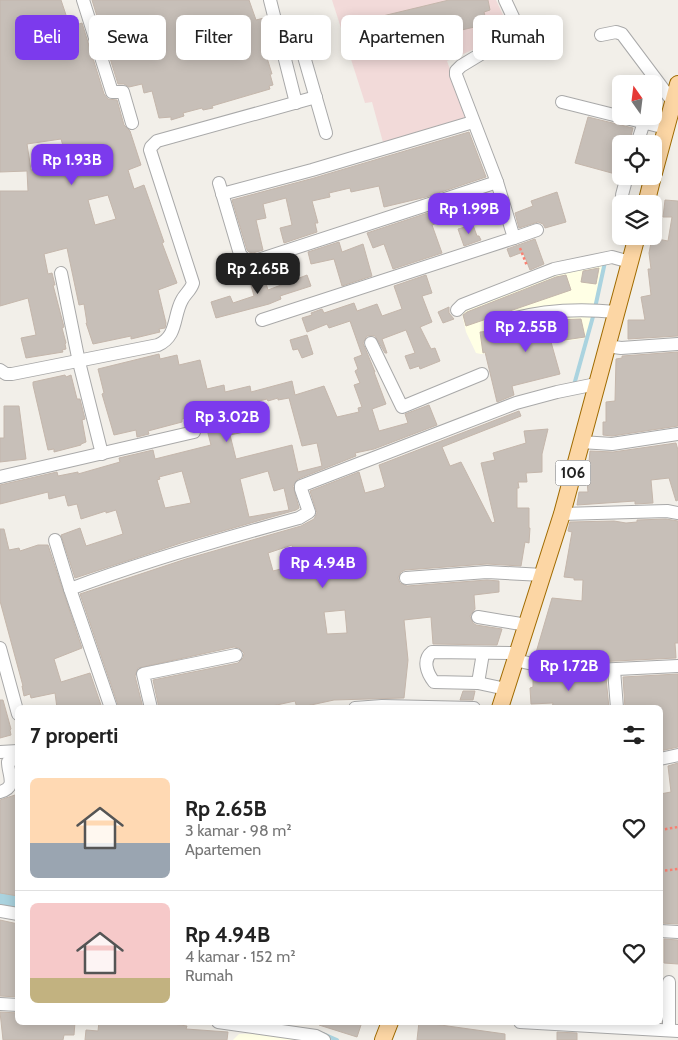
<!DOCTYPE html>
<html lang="id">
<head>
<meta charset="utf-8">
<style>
	:root { --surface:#fff; --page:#f2f2f2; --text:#222; --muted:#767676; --line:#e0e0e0; --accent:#7c3aed }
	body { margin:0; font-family:Cabin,sans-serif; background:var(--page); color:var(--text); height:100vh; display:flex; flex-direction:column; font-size:19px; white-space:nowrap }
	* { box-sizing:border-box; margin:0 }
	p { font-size:16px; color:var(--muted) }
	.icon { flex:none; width:28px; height:28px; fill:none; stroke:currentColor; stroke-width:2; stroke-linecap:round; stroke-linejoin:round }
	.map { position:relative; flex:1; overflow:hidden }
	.drawer { position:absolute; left:15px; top:705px; width:648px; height:320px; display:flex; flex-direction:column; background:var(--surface); border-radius:8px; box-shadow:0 2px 12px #0003 }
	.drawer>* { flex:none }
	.guide { position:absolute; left:15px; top:15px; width:649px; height:45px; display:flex; gap:10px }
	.needle { width:32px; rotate:346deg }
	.fabs { position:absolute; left:612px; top:75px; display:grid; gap:10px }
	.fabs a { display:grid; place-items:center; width:50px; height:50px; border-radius:8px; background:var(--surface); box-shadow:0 2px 12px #0003; font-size:25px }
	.price { position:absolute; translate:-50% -42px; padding:0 11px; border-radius:10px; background:var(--accent); color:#fff; font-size:16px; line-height:32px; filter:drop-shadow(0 1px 2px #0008) }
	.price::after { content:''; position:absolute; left:50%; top:30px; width:15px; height:11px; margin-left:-8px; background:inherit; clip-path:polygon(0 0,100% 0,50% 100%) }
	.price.on { background:#222; color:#fff }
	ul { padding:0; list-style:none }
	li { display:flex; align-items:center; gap:15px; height:125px; padding:0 15px }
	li+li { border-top:1px solid var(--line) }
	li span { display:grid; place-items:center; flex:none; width:140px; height:100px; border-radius:8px; color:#555 }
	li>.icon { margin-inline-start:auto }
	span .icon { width:60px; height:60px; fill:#fffc; stroke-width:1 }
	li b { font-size:21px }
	h2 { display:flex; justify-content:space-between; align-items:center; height:60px; padding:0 15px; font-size:21px }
	.chip { padding:0 18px; border-radius:8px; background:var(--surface); box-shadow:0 2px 12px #0003; font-size:18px; line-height:45px }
	.chip.on { background:var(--accent); color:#fff }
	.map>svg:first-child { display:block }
	.commercial { fill:#f2dad9 }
	.education { fill:#ffffe5 }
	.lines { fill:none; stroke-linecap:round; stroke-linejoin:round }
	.stream { stroke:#aad3df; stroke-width:4 }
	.river { stroke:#aad3df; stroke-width:22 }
	.building { fill:#c7bfb8; stroke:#c4b6ab; fill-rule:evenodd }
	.minor-casing { stroke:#a9a9a9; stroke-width:14 }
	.major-casing { stroke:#a06b00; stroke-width:18 }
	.path { stroke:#fa8072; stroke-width:2.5; stroke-dasharray:2.5 2.5; stroke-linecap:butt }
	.minor { stroke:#fff; stroke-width:12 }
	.major { stroke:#fcd6a4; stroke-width:16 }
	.labels { text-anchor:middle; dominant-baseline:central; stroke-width:4; stroke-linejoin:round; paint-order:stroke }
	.shield { fill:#fff; stroke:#646464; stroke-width:1 }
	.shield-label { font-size:15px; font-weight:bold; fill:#222 }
</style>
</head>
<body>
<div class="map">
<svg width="678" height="1040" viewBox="0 0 678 1040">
	<rect width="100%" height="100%" fill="#f2efe9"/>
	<path class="commercial" d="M 332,0 L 496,0 L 510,30 L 483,40 L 477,48 L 447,61 L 467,117 L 384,146 L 372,102 L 365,103 Z"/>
	<g class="education">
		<path d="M 605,264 L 586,338 L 481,354 L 476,353 L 466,332 L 461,310 L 563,268 Z"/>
		<path d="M 259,1033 L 302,1040 L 233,1040 L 239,1034 Z"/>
	</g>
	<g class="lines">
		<g class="stream">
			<path d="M 595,308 L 605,262"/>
			<path d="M 574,385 L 594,313"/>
			<path d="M 323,1034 L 337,1040"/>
		</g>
		<path class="river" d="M 0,899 L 18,902"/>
	</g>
	<g class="building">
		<path d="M 0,0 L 61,0 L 70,27 L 82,23 L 104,94 L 108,99 L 117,100 L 124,125 L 130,131 L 141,165 L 128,170 L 134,189 L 144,185 L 164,242 L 162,243 L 177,283 L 158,290 L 166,323 L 165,328 L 159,329 L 160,332 L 131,339 L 131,336 L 93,344 L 86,323 L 87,323 L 84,304 L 79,305 L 67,248 L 44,254 L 48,274 L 52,273 L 55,285 L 53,285 L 64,327 L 62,328 L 66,343 L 65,344 L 66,349 L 62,350 L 63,352 L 26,358 L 21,338 L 36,335 L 28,298 L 0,306 L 0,191 L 28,191 L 27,171 L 0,172 ZM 61,139 L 66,156 L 62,157 L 64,165 L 31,170 L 27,144 ZM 108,195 L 116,219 L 95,225 L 88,200 Z"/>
		<path d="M 92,0 L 249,0 L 256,20 L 264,18 L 266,24 L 274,56 L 267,58 L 272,74 L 270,74 L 273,85 L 269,86 L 270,89 L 212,106 L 213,108 L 203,110 L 202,108 L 183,113 L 184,116 L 171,120 L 171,117 L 159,118 L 152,91 L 144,93 L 142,84 L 129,87 L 124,84 L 118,84 Z"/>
		<path d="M 449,0 L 488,0 L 490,10 L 484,12 L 487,24 L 373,51 L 366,20 Z"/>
		<path d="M 588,117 L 633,128 L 629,144 L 621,144 L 621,169 L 619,175 L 575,163 Z"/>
		<path d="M 469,132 L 486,177 L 426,197 L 384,207 L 379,186 L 351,192 L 350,188 L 329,193 L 330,197 L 312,201 L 318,223 L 315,223 L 317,232 L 284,243 L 280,228 L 292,225 L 286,198 L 263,204 L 266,218 L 256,220 L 263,250 L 253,253 L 249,252 L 247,250 L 232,200 L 314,178 Z"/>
		<path d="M 557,192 L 566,222 L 545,228 L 543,224 L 538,222 L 519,228 L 515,213 L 533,206 L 531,201 Z"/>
		<path d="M 665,200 L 678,201 L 678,336 L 628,339 L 628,320 L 645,320 L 641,297 L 651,295 L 648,269 L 651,269 L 649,253 L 652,238 L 668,241 L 672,217 L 663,217 Z"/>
		<path d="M 452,205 L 456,216 L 432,225 L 442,253 L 393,269 L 384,244 L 373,248 L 367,233 Z"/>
		<path d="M 473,225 L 477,236 L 479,236 L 481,240 L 464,246 L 458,229 Z"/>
		<path d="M 535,239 L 544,264 L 530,270 L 523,252 L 510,257 L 507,249 Z"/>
		<path d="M 339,242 L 342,252 L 363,244 L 372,276 L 342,286 L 334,259 L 311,264 L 308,252 Z"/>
		<path d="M 599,268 L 596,284 L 581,282 L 583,271 Z"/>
		<path d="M 255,269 L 257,269 L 260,279 L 264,277 L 268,290 L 307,275 L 311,286 L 280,296 L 281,299 L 269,304 L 216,318 L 211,302 L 230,296 L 233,303 L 254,296 L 247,271 Z"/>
		<path d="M 426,275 L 432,293 L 422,296 L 432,322 L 420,327 L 431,349 L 435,348 L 440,361 L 420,369 L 419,366 L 410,369 L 405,356 L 415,353 L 406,330 L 382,339 L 387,353 L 385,353 L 375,336 L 367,336 L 363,343 L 375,372 L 374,372 L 386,404 L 372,409 L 379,431 L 408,423 L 405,414 L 429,405 L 437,425 L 374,449 L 355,453 L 356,456 L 298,479 L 293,486 L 299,508 L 296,510 L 181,543 L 75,578 L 61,535 L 80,528 L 86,546 L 123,534 L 116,510 L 106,513 L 106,511 L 81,519 L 77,504 L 68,506 L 65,495 L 49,499 L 48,492 L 0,504 L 0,485 L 57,472 L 58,476 L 78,472 L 78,474 L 120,462 L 119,458 L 153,450 L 155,459 L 211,445 L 203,414 L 182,419 L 182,422 L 148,431 L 149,434 L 137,437 L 136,430 L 114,435 L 102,394 L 104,393 L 98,369 L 159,354 L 160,359 L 177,355 L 179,365 L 200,360 L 207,389 L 224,385 L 225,392 L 250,386 L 251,392 L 292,381 L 295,395 L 324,386 L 337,417 L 359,412 L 358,408 L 362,407 L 354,385 L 360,383 L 355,371 L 358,369 L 354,358 L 362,355 L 350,321 L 329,328 L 327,324 L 307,332 L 302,318 L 312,315 L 311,313 L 322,309 L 324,313 L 354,303 L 357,311 L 377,304 L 382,316 L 402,309 L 394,286 ZM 278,398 L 278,400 L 289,398 L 302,446 L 317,443 L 322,466 L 298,472 L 292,445 L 236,459 L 230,435 L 249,431 L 243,405 L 267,399 L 268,401 ZM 182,471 L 191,503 L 165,508 L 157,480 L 160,479 L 159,477 ZM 268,471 L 274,491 L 284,488 L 289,510 L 249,517 L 240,479 Z"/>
		<path d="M 566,275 L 571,290 L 466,326 L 463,315 L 467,312 L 556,277 Z"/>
		<path d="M 449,307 L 449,313 L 454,319 L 443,323 L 438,312 Z"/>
		<path d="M 581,319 L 585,337 L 551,342 L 560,374 L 512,386 L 514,395 L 497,402 L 485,352 L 483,353 L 480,332 L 502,330 L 554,320 Z"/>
		<path d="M 307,335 L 313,354 L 302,358 L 298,349 L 293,350 L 290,340 Z"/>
		<path d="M 678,352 L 678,426 L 612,436 L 603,435 L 603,422 L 606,422 L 606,402 L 615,401 L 616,359 L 622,358 L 622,356 Z"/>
		<path d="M 65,375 L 66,377 L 71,375 L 77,399 L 80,399 L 85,419 L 82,420 L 86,442 L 81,444 L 81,445 L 54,452 L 54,449 L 48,450 L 33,385 L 33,382 Z"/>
		<path d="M 4,406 L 19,406 L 26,459 L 0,462 L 0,438 L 4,438 Z"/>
		<path d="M 519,411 L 521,416 L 442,447 L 450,466 L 461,462 L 492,523 L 495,522 L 481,463 L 495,460 L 493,453 L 526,443 L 524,431 L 548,429 L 542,454 L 542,472 L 526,473 L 527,482 L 518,482 L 519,488 L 517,488 L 517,508 L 529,508 L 529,528 L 530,528 L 529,543 L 525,542 L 521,566 L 487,564 L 405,570 L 401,572 L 398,578 L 400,583 L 407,586 L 487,580 L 499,581 L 499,592 L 474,595 L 475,609 L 470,616 L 473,623 L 476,625 L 502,629 L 497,645 L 433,644 L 431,617 L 404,620 L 408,660 L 404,698 L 334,700 L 297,708 L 295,701 L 263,708 L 159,708 L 153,680 L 238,663 L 243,658 L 244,653 L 239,648 L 234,647 L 138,668 L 135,676 L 143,708 L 119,708 L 80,594 L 186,559 L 301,526 L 314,519 L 317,513 L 310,491 L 359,472 L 365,493 L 383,488 L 385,486 L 379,465 ZM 292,545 L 296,565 L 273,571 L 268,553 ZM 345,610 L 347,633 L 327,634 L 324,612 Z"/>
		<path d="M 676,443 L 678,450 L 678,500 L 676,501 L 669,478 L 651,480 L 653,503 L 635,504 L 635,501 L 577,505 L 579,492 L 588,492 L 586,473 L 588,473 L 590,451 L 613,452 Z"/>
		<path d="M 666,519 L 678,521 L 678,643 L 675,643 L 676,658 L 575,663 L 535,656 L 552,598 L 582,601 L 583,580 L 574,580 L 574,578 L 564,577 L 572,532 L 568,531 L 570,522 L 614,521 L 626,523 L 637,522 L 637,520 Z"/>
		<path d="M 0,529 L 4,529 L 9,550 L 19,548 L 20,551 L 38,545 L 48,545 L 82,648 L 54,659 L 61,682 L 90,673 L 102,708 L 57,708 L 55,693 L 31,698 L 30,694 L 24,696 L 22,686 L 23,686 L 0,601 Z"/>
		<path d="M 533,672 L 574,679 L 606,678 L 609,708 L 552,708 L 553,703 L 531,704 L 530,688 L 533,687 Z"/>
		<path d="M 678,674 L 678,747 L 660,751 L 660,708 L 625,708 L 623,677 Z"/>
		<path d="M 463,691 L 475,691 L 473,700 L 460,700 Z"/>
		<path d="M 0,700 L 3,700 L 11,729 L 10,730 L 11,735 L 0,738 Z"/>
		<path d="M 678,763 L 678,924 L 660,923 L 660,794 L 671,792 L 668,766 Z"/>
		<path d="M 18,794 L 18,896 L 0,893 L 0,800 Z"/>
		<path d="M 0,920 L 18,924 L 18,997 L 0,996 Z"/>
		<path d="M 664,939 L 678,940 L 678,964 L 664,963 Z"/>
		<path d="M 0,1012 L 18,1013 L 18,1022 L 75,1022 L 74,1035 L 64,1035 L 63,1040 L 3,1040 Z"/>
		<path d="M 99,1022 L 159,1022 L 187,1026 L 186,1029 L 228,1032 L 227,1040 L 85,1040 L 86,1030 L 98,1031 Z"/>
		<path d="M 319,1022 L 362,1022 L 357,1037 L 319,1025 Z"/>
		<path d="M 419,1022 L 505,1034 L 505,1040 L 417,1040 Z"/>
		<path d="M 557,1032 L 577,1033 L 577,1040 L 557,1040 Z"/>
	</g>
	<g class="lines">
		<g class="minor-casing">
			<g id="minor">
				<path d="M 83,0 L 112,92 L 123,92 L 132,123"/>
				<path d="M 270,0 L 296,103"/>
				<path d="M 601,35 L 616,32 L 622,34 L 673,102"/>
				<path d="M 283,51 L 298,49 L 303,53 L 326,133"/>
				<path d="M 562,102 L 666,128"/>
				<path d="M 637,144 L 644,122"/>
				<path d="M 219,183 L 240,254 L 245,260 L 255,261 L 497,182"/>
				<path d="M 222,194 L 312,170 L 473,122"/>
				<path d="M 622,195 L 627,176"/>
				<path d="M 514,238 L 537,230"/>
				<path d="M 61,273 L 79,362 L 102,454"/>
				<path d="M 457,310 L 462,305 L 554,269 L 612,257 L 630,262"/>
				<path d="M 262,320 L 514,238 L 497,182 L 456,75 L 456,71 L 461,66 L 509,37 L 514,31 L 513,17 L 505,0"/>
				<path d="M 500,322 C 536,311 578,308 616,312"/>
				<path d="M 371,343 L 402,407 L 482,374"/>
				<path d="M 607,346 L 621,348 L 678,344"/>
				<path d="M 0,370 L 6,374 L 12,374 L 158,345 C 178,336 173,316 182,300 C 185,294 191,290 193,283 L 150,150 L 151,147 L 157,141 L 316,97"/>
				<path d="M 581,442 L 612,444 L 678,434"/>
				<path d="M 0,477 L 194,432"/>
				<path d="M 562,514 L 667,511 L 678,513"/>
				<path d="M 55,540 L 70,589 L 111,708"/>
				<path d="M 406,578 L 487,572 L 543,575"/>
				<path d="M 70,589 C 145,561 221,539 299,518 L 309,512 L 301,489 L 301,486 L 516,403 L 557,392 L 596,384"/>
				<path d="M 478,617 L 527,625"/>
				<path d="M 0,648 L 18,714"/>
				<path d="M 515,660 L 550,668 L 575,671 L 678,666"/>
				<path d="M 614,670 L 617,708"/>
				<path d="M 478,683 L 483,653"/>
				<path d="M 506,689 L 478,683 L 434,682 C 427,673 422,660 432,652 L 518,653"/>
				<path d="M 151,708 L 143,674 L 236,655"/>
				<path d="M 355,708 L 382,706 L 474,708"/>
				<path d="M 0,752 L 18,751"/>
				<path d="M 660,759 L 678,755"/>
				<path d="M 0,792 C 18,787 8,775 8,762 L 18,758"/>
				<path d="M 0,911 L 18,914"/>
				<path d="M 660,931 L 678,932"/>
				<path d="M 0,1004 L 18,1005"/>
				<path d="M 218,1022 L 316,1036 L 324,1040"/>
				<path d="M 520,1022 L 678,1031"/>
				<path d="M 669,1030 L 669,982"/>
			</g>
		</g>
		<g class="major-casing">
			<g id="major">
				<path d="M 654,173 L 678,84"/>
				<path d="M 646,204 L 653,176"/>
				<path d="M 500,708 L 562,514 L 637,236"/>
				<path d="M 383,1040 L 390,1022"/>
			</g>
		</g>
		<g class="path">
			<path d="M 520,248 L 527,266"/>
			<path d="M 660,830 L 678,827"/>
			<path d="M 660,871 L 678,869"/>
		</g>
		<use href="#minor" class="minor"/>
		<use href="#major" class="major"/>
	</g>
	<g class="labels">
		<rect class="shield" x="555.5" y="460.5" width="35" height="25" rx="4"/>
		<g class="shield-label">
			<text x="573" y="473">106</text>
		</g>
	</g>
</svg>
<div class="fabs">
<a><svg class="needle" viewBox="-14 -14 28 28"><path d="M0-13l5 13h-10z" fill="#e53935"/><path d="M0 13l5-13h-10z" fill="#767676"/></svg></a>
<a><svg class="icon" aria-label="locate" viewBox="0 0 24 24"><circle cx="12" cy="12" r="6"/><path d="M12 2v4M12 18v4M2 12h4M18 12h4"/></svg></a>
<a><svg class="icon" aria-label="layers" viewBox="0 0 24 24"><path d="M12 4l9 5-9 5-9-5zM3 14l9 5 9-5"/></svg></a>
</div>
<b class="price" style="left:72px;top:186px">Rp 1.93B</b>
<b class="price" style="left:469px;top:235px">Rp 1.99B</b>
<b class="price on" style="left:258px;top:295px">Rp 2.65B</b>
<b class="price" style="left:526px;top:353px">Rp 2.55B</b>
<b class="price" style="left:227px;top:443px">Rp 3.02B</b>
<b class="price" style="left:323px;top:589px">Rp 4.94B</b>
<b class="price" style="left:569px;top:692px">Rp 1.72B</b>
<div class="guide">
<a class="chip on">Beli</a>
<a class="chip">Sewa</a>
<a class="chip">Filter</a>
<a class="chip">Baru</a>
<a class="chip">Apartemen</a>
<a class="chip">Rumah</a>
</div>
<section class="drawer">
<h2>7 properti<svg class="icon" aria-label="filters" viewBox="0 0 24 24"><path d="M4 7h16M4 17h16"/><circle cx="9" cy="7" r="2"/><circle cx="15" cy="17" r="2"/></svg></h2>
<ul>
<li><span style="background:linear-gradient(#ffd9b3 65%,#9aa5b1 0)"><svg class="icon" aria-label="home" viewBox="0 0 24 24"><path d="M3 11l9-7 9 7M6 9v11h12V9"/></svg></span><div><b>Rp 2.65B</b><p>3 kamar · 98 m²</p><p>Apartemen</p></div><svg class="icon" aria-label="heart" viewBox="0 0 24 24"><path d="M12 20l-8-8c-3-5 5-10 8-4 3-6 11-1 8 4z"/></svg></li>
<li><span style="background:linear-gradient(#f6c9c9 75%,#c2b280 0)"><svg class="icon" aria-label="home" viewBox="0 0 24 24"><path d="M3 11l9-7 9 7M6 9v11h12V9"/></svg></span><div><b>Rp 4.94B</b><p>4 kamar · 152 m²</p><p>Rumah</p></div><svg class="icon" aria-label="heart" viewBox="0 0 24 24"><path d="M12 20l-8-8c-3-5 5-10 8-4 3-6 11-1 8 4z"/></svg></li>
</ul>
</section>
</div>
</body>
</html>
